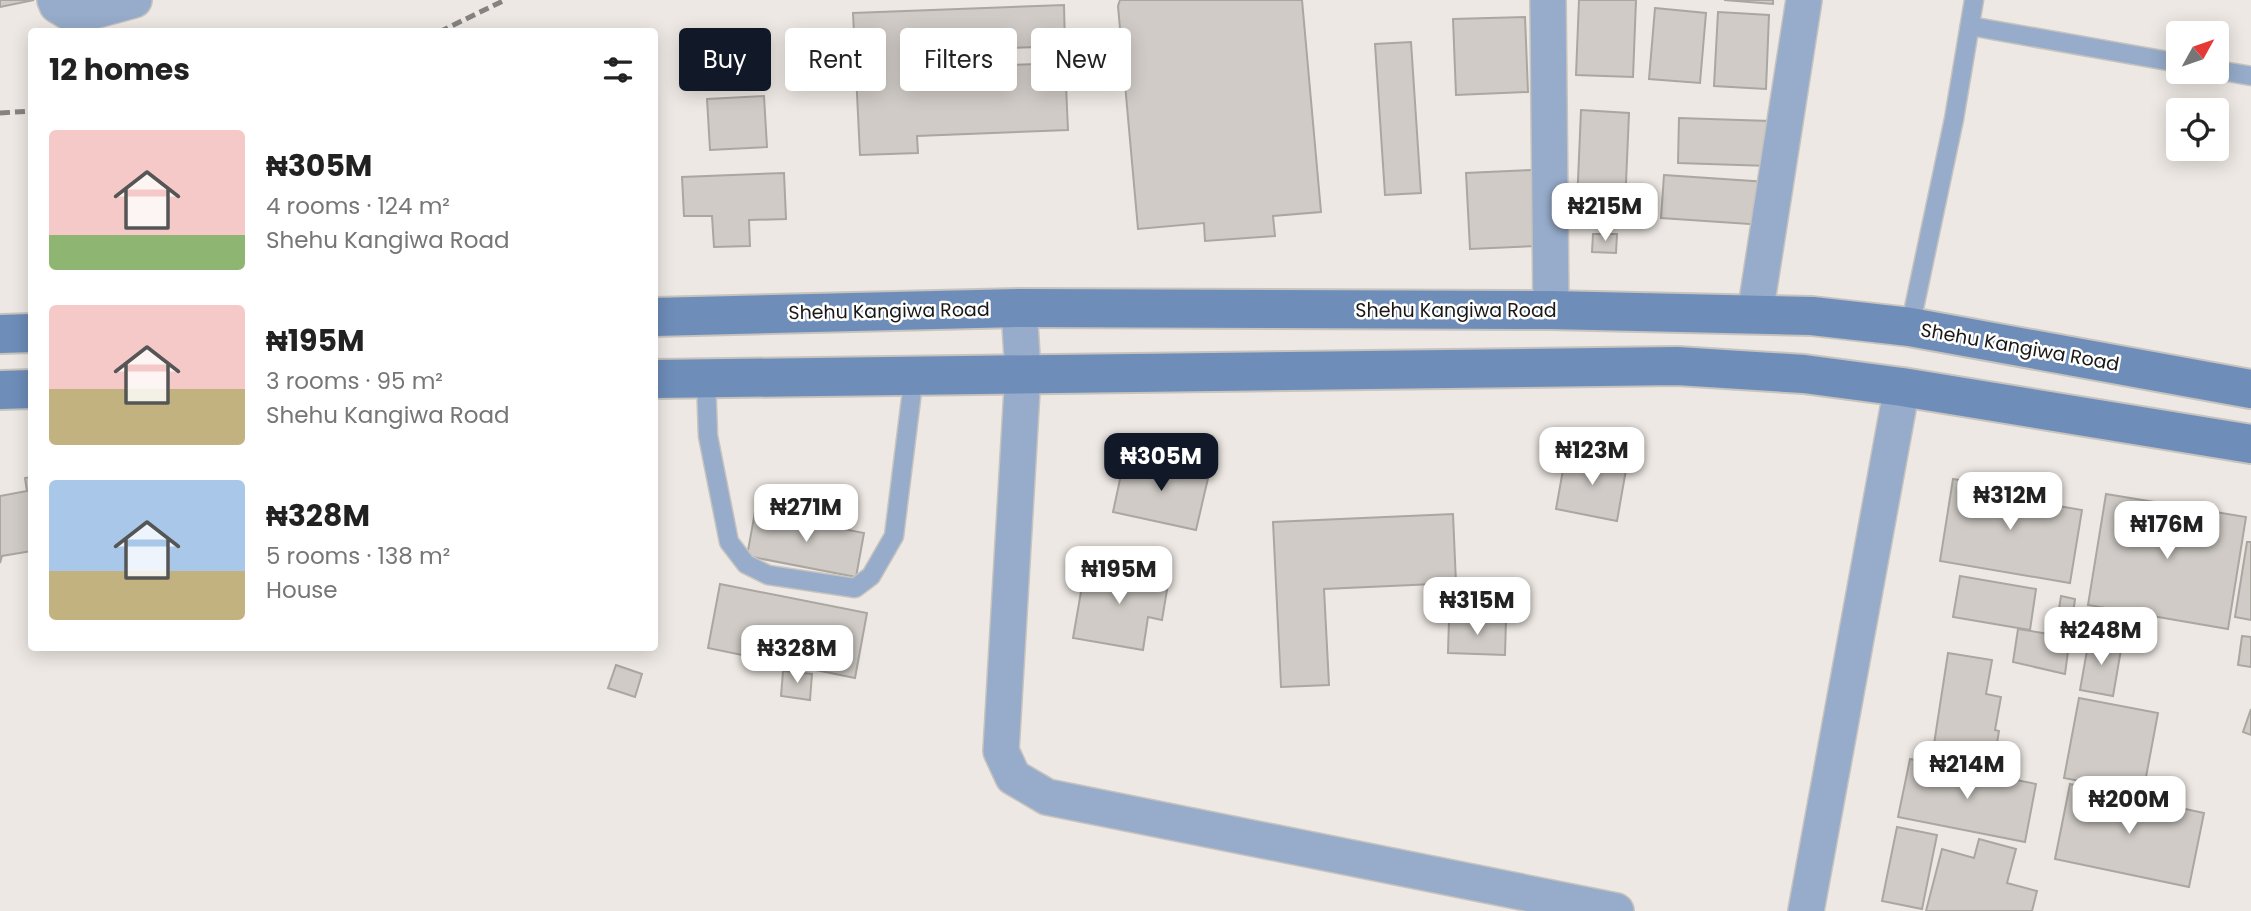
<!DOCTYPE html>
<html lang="en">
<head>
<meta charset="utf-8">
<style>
	:root { --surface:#fff; --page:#f2f2f2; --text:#222; --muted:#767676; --accent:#111827 }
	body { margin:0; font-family:Poppins,sans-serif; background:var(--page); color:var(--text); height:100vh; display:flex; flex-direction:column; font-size:26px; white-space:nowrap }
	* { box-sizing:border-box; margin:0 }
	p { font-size:23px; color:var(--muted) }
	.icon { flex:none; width:38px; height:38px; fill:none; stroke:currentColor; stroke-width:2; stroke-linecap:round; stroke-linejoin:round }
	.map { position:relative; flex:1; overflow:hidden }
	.drawer { position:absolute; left:28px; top:28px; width:630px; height:623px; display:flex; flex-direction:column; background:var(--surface); border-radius:7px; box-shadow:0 4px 18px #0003 }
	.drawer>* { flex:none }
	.guide { position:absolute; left:679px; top:28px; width:665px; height:63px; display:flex; gap:14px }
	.needle { width:46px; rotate:50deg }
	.buttons { position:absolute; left:2166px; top:21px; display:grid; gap:14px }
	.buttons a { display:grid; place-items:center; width:63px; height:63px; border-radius:7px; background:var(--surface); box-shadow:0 4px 18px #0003; font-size:35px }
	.price { position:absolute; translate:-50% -60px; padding:0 16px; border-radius:14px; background:#fff; color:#222; font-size:23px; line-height:46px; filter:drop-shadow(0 2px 4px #0008) }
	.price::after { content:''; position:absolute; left:50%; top:42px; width:21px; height:16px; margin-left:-10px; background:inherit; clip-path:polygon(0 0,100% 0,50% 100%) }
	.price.active { background:var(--accent); color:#fff }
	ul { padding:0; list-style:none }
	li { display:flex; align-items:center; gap:21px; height:175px; padding:0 21px }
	li span { display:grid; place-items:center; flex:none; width:196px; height:140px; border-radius:7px; color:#555 }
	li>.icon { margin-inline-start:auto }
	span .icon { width:84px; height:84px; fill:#fffc; stroke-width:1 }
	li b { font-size:30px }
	h2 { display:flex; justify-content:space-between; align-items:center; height:84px; padding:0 21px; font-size:30px }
	.pill { padding:0 24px; border-radius:7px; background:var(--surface); box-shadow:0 4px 18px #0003; font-size:24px; line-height:63px }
	.pill.active { background:var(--accent); color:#fff }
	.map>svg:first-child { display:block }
	.building { fill:#d0cbc6; stroke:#aaa6a0; stroke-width:2 }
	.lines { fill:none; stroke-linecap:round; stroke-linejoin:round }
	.lane-casing { stroke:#c7c3be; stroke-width:21 }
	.street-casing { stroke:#c7c3be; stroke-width:38 }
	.secondary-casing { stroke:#c7c3be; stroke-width:42 }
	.lane { stroke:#96acca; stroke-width:18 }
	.street { stroke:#96acca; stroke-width:35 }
	.secondary { stroke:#6e8db9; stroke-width:38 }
	.rail { stroke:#85827f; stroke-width:5; stroke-dasharray:10 5; stroke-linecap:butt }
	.labels { text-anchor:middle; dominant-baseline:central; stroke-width:5; stroke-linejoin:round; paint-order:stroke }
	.street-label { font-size:19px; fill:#191816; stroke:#fff }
</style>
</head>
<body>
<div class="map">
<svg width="2251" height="911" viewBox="0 0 2251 911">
	<rect width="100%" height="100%" fill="#ede8e3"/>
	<g class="building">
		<path d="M 0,0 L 34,0 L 0,7 Z"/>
		<path d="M 1120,0 L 1302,0 L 1321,212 L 1273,216 L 1275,236 L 1205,241 L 1204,223 L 1138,229 L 1118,6 Z"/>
		<path d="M 1579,0 L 1636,0 L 1633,77 L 1576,75 Z"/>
		<path d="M 1724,0 L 1773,0 L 1773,4 Z"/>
		<path d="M 1064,5 L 1065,46 L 953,50 L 954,67 L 1065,63 L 1068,130 L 917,136 L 918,153 L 860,155 L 853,13 Z"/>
		<path d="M 1655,8 L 1706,13 L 1700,83 L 1649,79 Z"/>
		<path d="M 1718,12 L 1769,15 L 1766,89 L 1714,86 Z"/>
		<path d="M 1525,17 L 1528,92 L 1456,95 L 1453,19 Z"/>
		<path d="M 1411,42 L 1421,193 L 1385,195 L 1375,44 Z"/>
		<path d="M 764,96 L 767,147 L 710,150 L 707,99 Z"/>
		<path d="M 1581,110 L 1629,113 L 1625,206 L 1577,204 Z"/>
		<path d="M 1679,118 L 1770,121 L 1769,166 L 1678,163 Z"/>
		<path d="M 1532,170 L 1536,246 L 1470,249 L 1466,173 Z"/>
		<path d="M 784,173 L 786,219 L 749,220 L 750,246 L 714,247 L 712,216 L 684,216 L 682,177 Z"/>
		<path d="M 1664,175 L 1767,182 L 1764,225 L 1661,218 Z"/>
		<path d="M 1593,234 L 1617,234 L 1616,253 L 1592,252 Z"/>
		<path d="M 1566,453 L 1627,464 L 1617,521 L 1556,509 Z"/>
		<path d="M 1125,456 L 1209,474 L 1196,530 L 1113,512 Z"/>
		<path d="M 32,477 L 32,551 L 2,556 L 0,563 L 0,496 L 27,491 L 25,478 Z"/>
		<path d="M 1953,479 L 2042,493 L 2047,504 L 2082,510 L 2070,583 L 1940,561 Z"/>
		<path d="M 2106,494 L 2246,517 L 2228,629 L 2088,605 Z"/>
		<path d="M 755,512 L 864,533 L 856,577 L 747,556 Z"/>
		<path d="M 1453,514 L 1456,583 L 1324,589 L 1329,685 L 1281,687 L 1273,522 Z"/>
		<path d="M 2247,542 L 2251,542 L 2251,620 L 2235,617 Z"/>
		<path d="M 1086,563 L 1169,578 L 1162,620 L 1148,617 L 1143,650 L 1073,638 Z"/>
		<path d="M 1960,576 L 2036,589 L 2030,630 L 1953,617 Z"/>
		<path d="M 720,584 L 867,613 L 855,678 L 708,648 Z"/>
		<path d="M 2061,596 L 2075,599 L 2065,674 L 2013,662 L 2018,629 L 2055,635 Z"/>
		<path d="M 1449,618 L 1506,620 L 1505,655 L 1448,653 Z"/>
		<path d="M 2242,636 L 2251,637 L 2251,667 L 2238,665 Z"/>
		<path d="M 2089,639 L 2122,644 L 2113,696 L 2080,690 Z"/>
		<path d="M 1948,653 L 1992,660 L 1986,694 L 2001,697 L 1995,730 L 1999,731 L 1993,768 L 1932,757 Z"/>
		<path d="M 616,665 L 642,674 L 635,697 L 608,688 Z"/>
		<path d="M 783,671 L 812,674 L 810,700 L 781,696 Z"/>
		<path d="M 2079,698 L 2158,713 L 2143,793 L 2064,778 Z"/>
		<path d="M 2251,709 L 2251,735 L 2243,732 Z"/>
		<path d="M 1910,759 L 2036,784 L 2025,842 L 1898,817 Z"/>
		<path d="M 2070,784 L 2204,813 L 2189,887 L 2055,859 Z"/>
		<path d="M 1897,827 L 1937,835 L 1922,909 L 1882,901 Z"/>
		<path d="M 1979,839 L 2016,849 L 2007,883 L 2037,891 L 2032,911 L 1926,911 L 1942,849 L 1974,858 Z"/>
	</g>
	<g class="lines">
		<g class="lane-casing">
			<g id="lane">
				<path d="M 1970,26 L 2179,63"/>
				<path d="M 2217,70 L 2251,76"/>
				<path d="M 1910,327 L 1954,119 L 1974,0"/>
				<path d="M 706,378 L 708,436 L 729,542 L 746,564 L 768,575 L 855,588 L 871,576 L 894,536 L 914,375"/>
			</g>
		</g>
		<g class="street-casing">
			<g id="street">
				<path d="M 55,0 L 57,5 L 75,16 L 134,0"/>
				<path d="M 1548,0 L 1551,310"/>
				<path d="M 1019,308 L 1023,373 L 1001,751 L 1013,777 L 1047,797 L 1616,911"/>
				<path d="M 1755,314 L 1804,0"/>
				<path d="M 1806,911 L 1902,387"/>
			</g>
		</g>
		<g class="secondary-casing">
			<g id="secondary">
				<path d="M 654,317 L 1019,308 L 1551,310 L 1812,316 L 1910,327 L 2251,389"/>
				<path d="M 0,334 L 32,333"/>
				<path d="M 654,379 L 1677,366 L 1804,374 L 1902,387 L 2251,444"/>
				<path d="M 0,390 L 32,389"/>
			</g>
		</g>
		<use href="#lane" class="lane"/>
		<use href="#street" class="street"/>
		<use href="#secondary" class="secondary"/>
		<g class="rail">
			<path d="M 439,32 L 505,0"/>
			<path d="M 0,113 L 32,111"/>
		</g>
	</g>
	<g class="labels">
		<g class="street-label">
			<text x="1456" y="310">Shehu Kangiwa Road</text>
			<text transform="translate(889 311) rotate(-1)">Shehu Kangiwa Road</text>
			<text transform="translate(2020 347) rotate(10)">Shehu Kangiwa Road</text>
		</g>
	</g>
</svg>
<div class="buttons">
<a><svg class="needle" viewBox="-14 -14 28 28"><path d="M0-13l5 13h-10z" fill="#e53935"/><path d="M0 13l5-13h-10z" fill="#767676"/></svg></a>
<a><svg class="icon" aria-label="locate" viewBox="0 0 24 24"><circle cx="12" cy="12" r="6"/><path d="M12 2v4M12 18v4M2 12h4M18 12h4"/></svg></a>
</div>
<b class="price" style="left:1605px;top:243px">₦215M</b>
<b class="price" style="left:1592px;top:487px">₦123M</b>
<b class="price active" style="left:1161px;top:493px">₦305M</b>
<b class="price" style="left:2010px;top:532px">₦312M</b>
<b class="price" style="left:806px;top:544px">₦271M</b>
<b class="price" style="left:2167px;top:561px">₦176M</b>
<b class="price" style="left:1119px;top:606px">₦195M</b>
<b class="price" style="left:1477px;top:637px">₦315M</b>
<b class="price" style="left:2101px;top:667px">₦248M</b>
<b class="price" style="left:797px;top:685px">₦328M</b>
<b class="price" style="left:1967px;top:801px">₦214M</b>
<b class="price" style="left:2129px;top:836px">₦200M</b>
<div class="guide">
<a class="pill active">Buy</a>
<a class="pill">Rent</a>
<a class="pill">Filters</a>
<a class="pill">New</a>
</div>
<section class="drawer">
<h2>12 homes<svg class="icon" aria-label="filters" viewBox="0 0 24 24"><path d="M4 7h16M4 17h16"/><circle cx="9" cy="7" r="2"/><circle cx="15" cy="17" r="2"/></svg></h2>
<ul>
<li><span style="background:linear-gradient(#f6c9c9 75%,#8fb573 0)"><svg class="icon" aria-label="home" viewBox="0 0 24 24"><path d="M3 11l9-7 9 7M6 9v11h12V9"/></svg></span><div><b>₦305M</b><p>4 rooms · 124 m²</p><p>Shehu Kangiwa Road</p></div></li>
<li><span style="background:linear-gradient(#f6c9c9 60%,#c2b280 0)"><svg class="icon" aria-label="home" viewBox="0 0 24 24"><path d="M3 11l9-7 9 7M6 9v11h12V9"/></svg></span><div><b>₦195M</b><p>3 rooms · 95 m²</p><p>Shehu Kangiwa Road</p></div></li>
<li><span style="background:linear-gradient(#a9c7e8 65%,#c2b280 0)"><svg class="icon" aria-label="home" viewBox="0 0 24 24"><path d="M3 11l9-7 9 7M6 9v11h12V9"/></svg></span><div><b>₦328M</b><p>5 rooms · 138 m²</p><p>House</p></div></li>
</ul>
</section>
</div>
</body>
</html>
